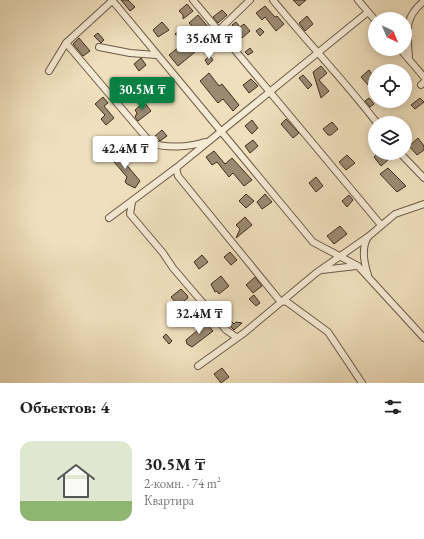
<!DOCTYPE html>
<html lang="ru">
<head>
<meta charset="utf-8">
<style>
	:root { --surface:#fff; --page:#f2f2f2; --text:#202124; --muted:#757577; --accent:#0b8043 }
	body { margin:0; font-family:"EB Garamond",serif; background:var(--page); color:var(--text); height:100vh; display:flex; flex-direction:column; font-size:15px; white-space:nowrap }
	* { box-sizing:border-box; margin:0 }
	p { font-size:13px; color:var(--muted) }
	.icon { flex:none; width:22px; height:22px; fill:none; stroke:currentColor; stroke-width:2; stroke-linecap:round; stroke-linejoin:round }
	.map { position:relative; height:383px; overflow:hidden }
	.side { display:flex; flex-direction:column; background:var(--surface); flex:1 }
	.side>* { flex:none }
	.needle { width:26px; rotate:136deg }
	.buttons { position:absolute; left:368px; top:12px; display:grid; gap:8px }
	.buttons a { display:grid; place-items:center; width:44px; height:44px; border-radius:50%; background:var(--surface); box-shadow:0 2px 10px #0003; font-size:20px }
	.price { position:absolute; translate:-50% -34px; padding:0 9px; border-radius:4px; background:#fff; color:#222; font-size:13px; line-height:26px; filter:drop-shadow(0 1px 2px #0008) }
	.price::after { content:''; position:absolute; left:50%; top:24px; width:12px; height:9px; margin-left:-6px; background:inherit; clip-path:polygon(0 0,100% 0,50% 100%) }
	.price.active { background:var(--accent); color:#fff }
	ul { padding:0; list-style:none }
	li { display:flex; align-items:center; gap:12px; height:100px; padding:0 20px }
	li span { display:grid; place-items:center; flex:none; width:112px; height:80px; border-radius:12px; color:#555 }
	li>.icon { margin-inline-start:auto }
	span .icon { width:48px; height:48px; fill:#fffc; stroke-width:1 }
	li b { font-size:17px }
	h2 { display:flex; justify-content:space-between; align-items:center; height:48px; padding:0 20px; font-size:17px }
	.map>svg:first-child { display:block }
	.building { fill:#9b8a72; stroke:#412d21 }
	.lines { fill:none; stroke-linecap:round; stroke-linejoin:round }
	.minor-casing { stroke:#6c5a48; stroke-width:8 }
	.minor { stroke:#f5ead4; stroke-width:6 }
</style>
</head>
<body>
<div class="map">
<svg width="424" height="383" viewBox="0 0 424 383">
	<rect width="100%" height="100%" fill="#efdfbd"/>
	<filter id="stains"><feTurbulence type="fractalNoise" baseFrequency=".005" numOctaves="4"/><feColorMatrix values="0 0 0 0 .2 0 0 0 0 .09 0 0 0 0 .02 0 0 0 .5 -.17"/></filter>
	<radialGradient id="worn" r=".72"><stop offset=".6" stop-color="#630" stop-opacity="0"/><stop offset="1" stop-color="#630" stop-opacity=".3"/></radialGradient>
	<g class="building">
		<path d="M 121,0 L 128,0 L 135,7 L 130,11 Z"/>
		<path d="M 293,0 L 306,0 L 299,6 Z"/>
		<path d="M 187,4 L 193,11 L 183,19 L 183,15 L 179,11 Z"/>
		<path d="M 265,6 L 275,17 L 277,16 L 284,24 L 276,31 L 265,17 L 262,20 L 256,13 Z"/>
		<path d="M 222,10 L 227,15 L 218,23 L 213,17 Z"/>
		<path d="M 198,15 L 216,36 L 208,43 L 189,23 Z"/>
		<path d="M 307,16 L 313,24 L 305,31 L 299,23 Z"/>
		<path d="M 162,22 L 169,30 L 158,37 L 153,30 Z"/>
		<path d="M 236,22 L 240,27 L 244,24 L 250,31 L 242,38 L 232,25 Z"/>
		<path d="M 260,28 L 264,32 L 260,36 L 256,31 Z"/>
		<path d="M 179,31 L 183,36 L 180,39 L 175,34 Z"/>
		<path d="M 98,33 L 104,40 L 101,43 L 94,36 Z"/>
		<path d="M 79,38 L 90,51 L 83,56 L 73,44 Z"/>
		<path d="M 186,41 L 195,52 L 178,66 L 169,55 Z"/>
		<path d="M 250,48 L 253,52 L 248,55 L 245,52 Z"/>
		<path d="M 210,56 L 213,60 L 208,65 L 205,60 Z"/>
		<path d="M 141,58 L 146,65 L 139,71 L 134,64 Z"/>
		<path d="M 321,66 L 327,73 L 319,80 L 329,91 L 321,98 L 313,72 Z"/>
		<path d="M 369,70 L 375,79 L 368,85 L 361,77 Z"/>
		<path d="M 209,73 L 219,86 L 222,84 L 239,105 L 233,111 L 223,99 L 218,103 L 200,81 Z"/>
		<path d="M 303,75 L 312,85 L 308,89 L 299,78 Z"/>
		<path d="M 251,79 L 258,86 L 249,93 L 243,85 Z"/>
		<path d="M 153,82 L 155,85 L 162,87 L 167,93 L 156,102 L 153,97 L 149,100 L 145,96 L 149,93 L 145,85 Z"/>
		<path d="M 103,97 L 108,103 L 104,106 L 114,118 L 106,125 L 101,119 L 105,115 L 95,104 Z"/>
		<path d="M 369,98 L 374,104 L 370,107 L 365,101 Z"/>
		<path d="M 420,98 L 424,102 L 415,109 L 411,105 Z"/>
		<path d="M 144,102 L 151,111 L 138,121 L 135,117 L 137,113 L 135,110 Z"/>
		<path d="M 286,119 L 299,133 L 293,138 L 281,124 Z"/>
		<path d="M 252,120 L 258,128 L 252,134 L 245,126 Z"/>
		<path d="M 332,122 L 338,129 L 331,135 L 328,135 L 323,129 Z"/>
		<path d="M 162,130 L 167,136 L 160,141 L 155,136 Z"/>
		<path d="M 375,134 L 375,148 L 369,140 Z"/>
		<path d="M 418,138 L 424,146 L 424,150 L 417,155 L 409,146 Z"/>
		<path d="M 253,140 L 258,146 L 250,153 L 245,146 Z"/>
		<path d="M 114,150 L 140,181 L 135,188 L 127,184 L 125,182 L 127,177 L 108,155 Z"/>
		<path d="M 214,151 L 225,164 L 232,158 L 252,180 L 244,186 L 233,173 L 229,177 L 217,162 L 212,165 L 206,157 Z"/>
		<path d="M 378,153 L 384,153 L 389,159 L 381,166 L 374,157 Z"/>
		<path d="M 347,155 L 355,163 L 346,170 L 339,162 Z"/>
		<path d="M 388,168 L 406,186 L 397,192 L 380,174 Z"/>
		<path d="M 316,177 L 323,186 L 316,192 L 309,183 Z"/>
		<path d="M 246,194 L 254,201 L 246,208 L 239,201 Z"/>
		<path d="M 265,194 L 272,202 L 262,209 L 257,202 Z"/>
		<path d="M 349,195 L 353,200 L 347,207 L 342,201 Z"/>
		<path d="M 245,217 L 252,225 L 236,238 L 240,229 L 236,225 Z"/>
		<path d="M 340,226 L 347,234 L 334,244 L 327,236 Z"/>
		<path d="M 230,252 L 237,260 L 231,265 L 224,257 Z"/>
		<path d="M 202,255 L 208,262 L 199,269 L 194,262 Z"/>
		<path d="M 221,276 L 229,286 L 219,294 L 217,291 L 215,292 L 211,284 Z"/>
		<path d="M 255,277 L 262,286 L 253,293 L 246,285 Z"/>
		<path d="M 181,289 L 187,295 L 188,298 L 178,305 L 171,297 Z"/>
		<path d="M 254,295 L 260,303 L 256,306 L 249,299 Z"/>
		<path d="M 176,305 L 179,308 L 170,316 L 167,312 Z"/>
		<path d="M 231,321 L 234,324 L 236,322 L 242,323 L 234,330 L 228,324 Z"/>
		<path d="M 206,323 L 213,331 L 192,347 L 187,344 L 186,340 L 198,330 L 201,324 Z"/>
		<path d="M 166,334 L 172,341 L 169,344 L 163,337 Z"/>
		<path d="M 222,368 L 229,377 L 221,383 L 214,374 Z"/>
	</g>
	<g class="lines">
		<g class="minor-casing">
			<g id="minor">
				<path d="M 112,0 L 313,242 L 358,266 L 424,338"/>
				<path d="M 193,0 L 381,225"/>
				<path d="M 273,0 C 307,42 344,80 377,123"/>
				<path d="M 358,0 L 375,20"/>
				<path d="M 219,30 L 250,0"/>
				<path d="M 66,43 L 150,142 C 164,149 190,147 205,142"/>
				<path d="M 99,47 L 130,53 L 156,55"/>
				<path d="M 400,49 L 424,77"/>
				<path d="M 409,59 C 408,34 402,19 424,1"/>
				<path d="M 49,71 L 66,43 L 113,0"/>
				<path d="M 421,85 L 424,82"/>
				<path d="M 400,153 L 424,178"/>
				<path d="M 176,168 L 178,176 L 280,301 L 287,302 L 328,332 L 362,383"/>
				<path d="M 132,202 L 130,214 L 163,253 L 173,268 L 226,330 L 236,337"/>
				<path d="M 109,218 L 176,168 L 368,12"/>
				<path d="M 368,237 C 361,248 364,263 368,275"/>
				<path d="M 322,270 L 356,266"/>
				<path d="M 198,366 L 244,333 L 316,273 L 369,236 L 395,214 L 424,204"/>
			</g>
		</g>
		<use href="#minor" class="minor"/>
	</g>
	<rect width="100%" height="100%" filter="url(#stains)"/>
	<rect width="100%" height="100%" fill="url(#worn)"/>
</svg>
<div class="buttons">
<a><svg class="needle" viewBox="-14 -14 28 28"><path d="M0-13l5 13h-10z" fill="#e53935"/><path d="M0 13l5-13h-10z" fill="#757577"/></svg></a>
<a><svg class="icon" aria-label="locate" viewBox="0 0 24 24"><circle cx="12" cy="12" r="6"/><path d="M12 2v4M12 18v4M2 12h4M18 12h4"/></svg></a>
<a><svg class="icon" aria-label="layers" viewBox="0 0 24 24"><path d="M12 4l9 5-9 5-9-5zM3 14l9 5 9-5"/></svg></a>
</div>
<b class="price" style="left:209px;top:60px">35.6M ₸</b>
<b class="price active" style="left:142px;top:111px">30.5M ₸</b>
<b class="price" style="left:125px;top:170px">42.4M ₸</b>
<b class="price" style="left:199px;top:335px">32.4M ₸</b>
</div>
<section class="side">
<h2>Объектов: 4<svg class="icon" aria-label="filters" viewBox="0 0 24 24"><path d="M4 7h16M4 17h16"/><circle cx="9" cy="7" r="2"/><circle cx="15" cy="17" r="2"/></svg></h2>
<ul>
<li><span style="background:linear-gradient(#dfe7d0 75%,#8fb573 0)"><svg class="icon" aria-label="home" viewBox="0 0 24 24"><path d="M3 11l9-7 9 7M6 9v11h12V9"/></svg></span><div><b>30.5M ₸</b><p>2-комн. · 74 m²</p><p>Квартира</p></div></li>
</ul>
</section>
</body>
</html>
